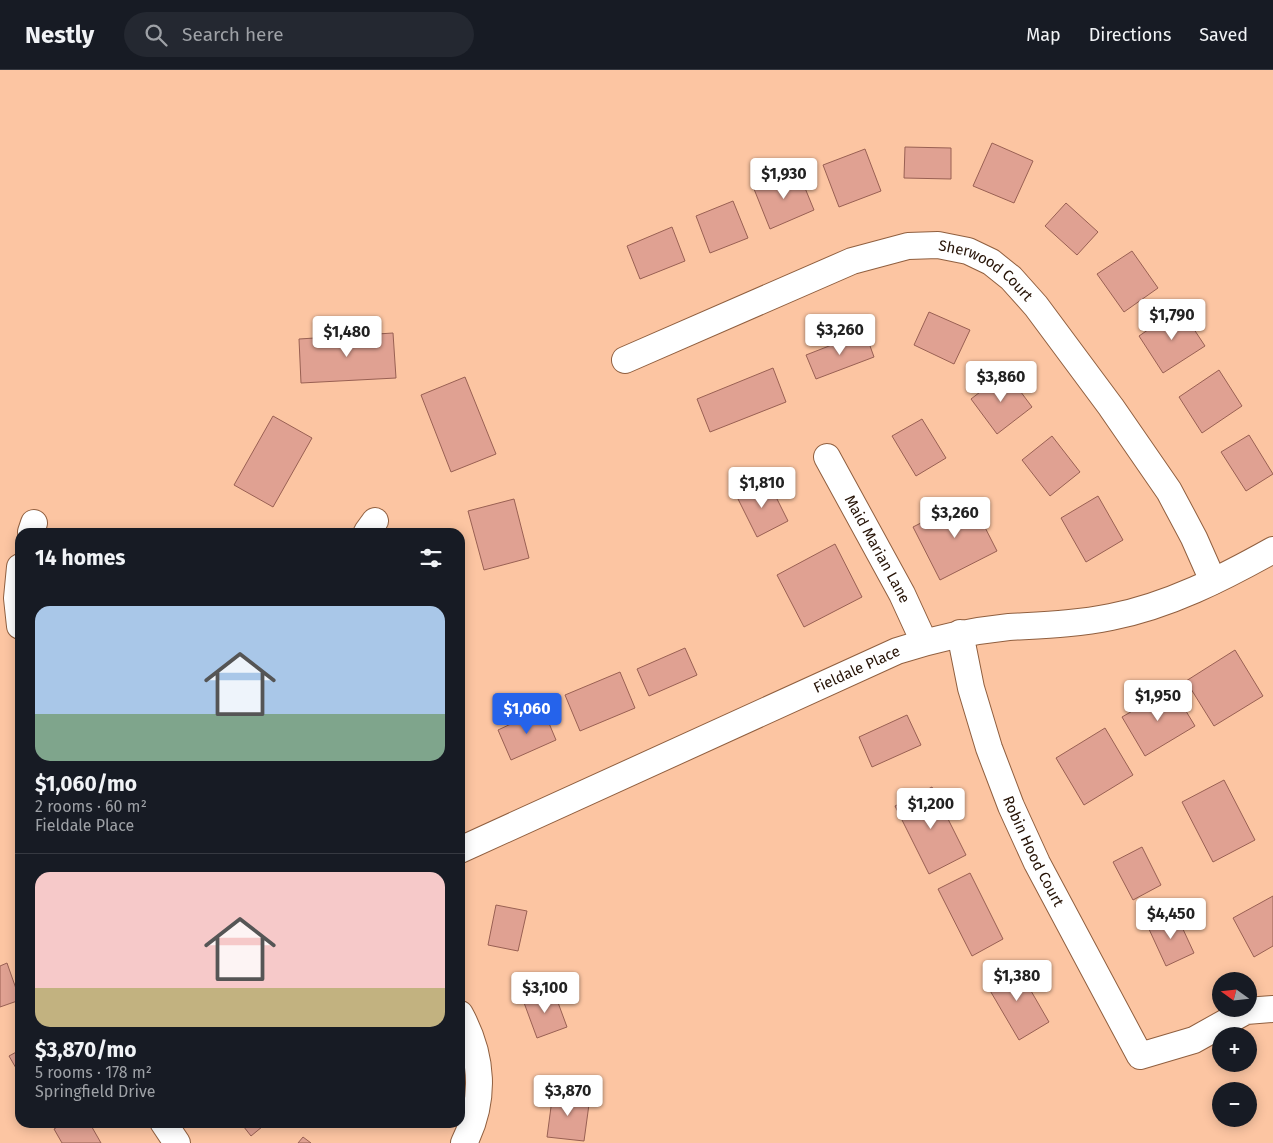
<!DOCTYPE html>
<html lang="en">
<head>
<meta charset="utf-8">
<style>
	:root { --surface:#171b24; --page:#242831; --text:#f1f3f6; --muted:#9ea1a6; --line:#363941; --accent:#2563eb }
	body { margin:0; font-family:"Fira Sans",sans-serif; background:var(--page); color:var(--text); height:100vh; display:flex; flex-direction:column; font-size:19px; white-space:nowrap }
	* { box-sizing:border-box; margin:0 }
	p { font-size:16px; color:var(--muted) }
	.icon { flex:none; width:28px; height:28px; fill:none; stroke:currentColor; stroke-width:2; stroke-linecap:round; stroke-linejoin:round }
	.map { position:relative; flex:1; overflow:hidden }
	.drawer { position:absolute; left:15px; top:458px; width:450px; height:600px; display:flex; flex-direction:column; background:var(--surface); border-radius:15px; box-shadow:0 2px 12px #0003 }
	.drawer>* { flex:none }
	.needle { width:32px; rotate:285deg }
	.tools { position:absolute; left:1212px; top:902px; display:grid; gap:10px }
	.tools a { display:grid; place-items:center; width:45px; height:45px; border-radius:50%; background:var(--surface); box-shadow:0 2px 12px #0003; font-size:25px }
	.price { position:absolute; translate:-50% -42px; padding:0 11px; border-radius:5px; background:#fff; color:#222; font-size:16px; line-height:32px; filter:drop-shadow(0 1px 2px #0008) }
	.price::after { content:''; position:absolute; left:50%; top:30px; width:15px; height:11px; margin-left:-8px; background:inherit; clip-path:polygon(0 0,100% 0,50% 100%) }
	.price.selected { background:var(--accent); color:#fff }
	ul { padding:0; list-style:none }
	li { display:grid; align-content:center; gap:10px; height:265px; padding:0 20px }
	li+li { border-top:1px solid var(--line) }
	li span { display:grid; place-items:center; height:155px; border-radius:15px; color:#555 }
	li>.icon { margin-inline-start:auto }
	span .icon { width:90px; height:90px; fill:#fffc; stroke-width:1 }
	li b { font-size:21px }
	h2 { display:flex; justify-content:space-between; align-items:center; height:60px; padding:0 20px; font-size:21px }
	header { display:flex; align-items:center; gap:30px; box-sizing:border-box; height:70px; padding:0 25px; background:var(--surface); border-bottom:1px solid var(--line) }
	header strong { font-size:24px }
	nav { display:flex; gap:28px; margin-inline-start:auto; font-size:18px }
	.search { width:350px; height:45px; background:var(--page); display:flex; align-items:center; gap:12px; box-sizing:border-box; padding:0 18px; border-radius:28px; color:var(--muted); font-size:19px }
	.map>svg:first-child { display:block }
	.building { fill:#e0a192; stroke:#996053 }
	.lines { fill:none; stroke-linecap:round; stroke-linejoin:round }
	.minor-casing { stroke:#905f3f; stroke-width:28 }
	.minor { stroke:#fff; stroke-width:26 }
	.labels { text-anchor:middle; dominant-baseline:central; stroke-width:4; stroke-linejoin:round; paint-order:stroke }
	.street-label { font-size:15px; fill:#261306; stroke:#fcf1ea }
</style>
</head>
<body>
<header>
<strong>Nestly</strong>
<div class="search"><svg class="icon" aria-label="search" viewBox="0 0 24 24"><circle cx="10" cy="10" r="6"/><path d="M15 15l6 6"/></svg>Search here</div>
<nav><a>Map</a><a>Directions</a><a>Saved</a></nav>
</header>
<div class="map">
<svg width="1273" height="1073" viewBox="0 0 1273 1073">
	<rect width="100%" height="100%" fill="#fcc5a2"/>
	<g class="building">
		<path d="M 992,73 L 1033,91 L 1014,133 L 973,116 Z"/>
		<path d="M 905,77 L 951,78 L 951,109 L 904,108 Z"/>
		<path d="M 865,79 L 881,121 L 839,137 L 823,95 Z"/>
		<path d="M 798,101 L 814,140 L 770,159 L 754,119 Z"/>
		<path d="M 733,131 L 748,168 L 710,183 L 696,146 Z"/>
		<path d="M 1066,133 L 1098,162 L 1077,185 L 1045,156 Z"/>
		<path d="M 672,157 L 685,191 L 640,209 L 627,176 Z"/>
		<path d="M 1132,181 L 1158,218 L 1124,242 L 1097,204 Z"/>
		<path d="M 1180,238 L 1205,276 L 1163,303 L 1139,266 Z"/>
		<path d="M 929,242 L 970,260 L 954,294 L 914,275 Z"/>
		<path d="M 865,262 L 874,287 L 816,309 L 806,285 Z"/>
		<path d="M 393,263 L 396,308 L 301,313 L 299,269 Z"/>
		<path d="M 773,298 L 786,332 L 710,362 L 697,329 Z"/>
		<path d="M 1219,300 L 1242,336 L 1202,363 L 1179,327 Z"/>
		<path d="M 1006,302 L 1032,337 L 997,364 L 971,329 Z"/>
		<path d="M 465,307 L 496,384 L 451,402 L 421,325 Z"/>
		<path d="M 273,346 L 312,368 L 273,437 L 234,415 Z"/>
		<path d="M 922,349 L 946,388 L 916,406 L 892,366 Z"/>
		<path d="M 1249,365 L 1273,404 L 1246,421 L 1221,382 Z"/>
		<path d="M 1052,366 L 1080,402 L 1050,426 L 1022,390 Z"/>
		<path d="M 768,411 L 788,451 L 757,467 L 737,427 Z"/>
		<path d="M 1098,426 L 1123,470 L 1086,492 L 1061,448 Z"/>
		<path d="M 970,428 L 997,481 L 940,510 L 913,457 Z"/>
		<path d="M 514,429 L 529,488 L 484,500 L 468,441 Z"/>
		<path d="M 835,474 L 862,527 L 804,557 L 777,505 Z"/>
		<path d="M 685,578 L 697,605 L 649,626 L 637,599 Z"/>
		<path d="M 1235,580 L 1263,626 L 1214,656 L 1186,611 Z"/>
		<path d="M 620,602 L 635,638 L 580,661 L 565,625 Z"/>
		<path d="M 1172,618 L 1195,656 L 1145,686 L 1122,647 Z"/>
		<path d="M 543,639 L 556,670 L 511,690 L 498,660 Z"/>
		<path d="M 907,645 L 921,675 L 872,697 L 859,667 Z"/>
		<path d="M 1105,658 L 1133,705 L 1084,735 L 1056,688 Z"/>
		<path d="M 1224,710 L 1255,770 L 1213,792 L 1182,732 Z"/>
		<path d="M 932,717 L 966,785 L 929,804 L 895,736 Z"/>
		<path d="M 1142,777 L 1161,815 L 1133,830 L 1113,792 Z"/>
		<path d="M 970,803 L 1003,869 L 972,886 L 938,819 Z"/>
		<path d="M 1273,826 L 1273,876 L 1254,887 L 1233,848 Z"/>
		<path d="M 496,835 L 527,841 L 518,881 L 488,875 Z"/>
		<path d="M 1176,844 L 1194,883 L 1166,896 L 1148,857 Z"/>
		<path d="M 7,893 L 20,930 L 0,937 L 0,896 Z"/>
		<path d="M 1016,895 L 1049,952 L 1019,970 L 985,912 Z"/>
		<path d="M 553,919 L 567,957 L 537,968 L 523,930 Z"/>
		<path d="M 20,980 L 20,1005 L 9,986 Z"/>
		<path d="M 553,1022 L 590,1027 L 584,1071 L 547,1067 Z"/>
		<path d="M 66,1052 L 89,1052 L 101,1073 L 62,1073 L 54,1059 Z"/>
		<path d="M 240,1052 L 268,1052 L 251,1066 Z"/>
		<path d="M 303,1067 L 311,1073 L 298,1073 Z"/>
	</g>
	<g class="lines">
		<g class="minor-casing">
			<g id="minor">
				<path id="s1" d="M 625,290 L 852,191 L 908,176 L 938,175 L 968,181 L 991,192 L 1011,208 L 1036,236 L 1111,337 L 1169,421 L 1194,468 L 1213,511"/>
				<path id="s2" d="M 827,387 L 902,524 L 924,572"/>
				<path d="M 31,462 L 34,453"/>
				<path d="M 367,462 L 375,451"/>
				<path d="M 20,497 L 17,528 L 20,556"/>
				<path id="s3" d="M 960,563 L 971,618 L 989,678 L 1011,736 L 1037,793 L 1140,986 L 1194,970 L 1246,941 L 1273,939"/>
				<path id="s4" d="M 460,780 L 897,581 C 933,569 970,561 1009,557 C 1043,555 1077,554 1111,547 C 1168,536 1223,508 1273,480"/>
				<path d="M 460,944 C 483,986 486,1030 464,1073"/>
				<path d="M 163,1052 L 177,1073"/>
			</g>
		</g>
		<use href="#minor" class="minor"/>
	</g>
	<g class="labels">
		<g class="street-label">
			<text stroke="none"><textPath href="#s1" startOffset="391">Sherwood Court</textPath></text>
			<text stroke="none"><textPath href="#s2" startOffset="105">Maid Marian Lane</textPath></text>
			<text stroke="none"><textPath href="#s4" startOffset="436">Fieldale Place</textPath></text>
			<text stroke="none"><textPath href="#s3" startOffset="231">Robin Hood Court</textPath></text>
		</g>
	</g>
</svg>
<div class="tools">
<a><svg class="needle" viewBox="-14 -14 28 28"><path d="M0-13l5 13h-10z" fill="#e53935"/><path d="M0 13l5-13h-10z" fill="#9ea1a6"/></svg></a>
<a>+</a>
<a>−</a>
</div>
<b class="price" style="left:784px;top:130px">$1,930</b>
<b class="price" style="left:1172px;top:271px">$1,790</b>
<b class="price" style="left:840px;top:286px">$3,260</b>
<b class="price" style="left:347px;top:288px">$1,480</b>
<b class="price" style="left:1001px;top:333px">$3,860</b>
<b class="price" style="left:762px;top:439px">$1,810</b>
<b class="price" style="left:955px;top:469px">$3,260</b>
<b class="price" style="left:1158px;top:652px">$1,950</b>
<b class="price selected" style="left:527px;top:665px">$1,060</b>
<b class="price" style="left:931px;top:760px">$1,200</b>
<b class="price" style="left:1171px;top:870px">$4,450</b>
<b class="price" style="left:1017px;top:932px">$1,380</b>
<b class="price" style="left:545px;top:944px">$3,100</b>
<b class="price" style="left:568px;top:1047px">$3,870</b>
<section class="drawer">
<h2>14 homes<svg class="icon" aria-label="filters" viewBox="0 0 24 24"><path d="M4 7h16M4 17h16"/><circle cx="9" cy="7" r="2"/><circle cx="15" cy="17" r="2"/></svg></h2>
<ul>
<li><span style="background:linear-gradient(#a9c7e8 70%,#7fa58c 0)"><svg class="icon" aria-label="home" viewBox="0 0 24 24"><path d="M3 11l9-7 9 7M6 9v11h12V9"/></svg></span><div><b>$1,060/mo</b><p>2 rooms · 60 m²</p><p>Fieldale Place</p></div></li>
<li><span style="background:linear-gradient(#f6c9c9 75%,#c2b280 0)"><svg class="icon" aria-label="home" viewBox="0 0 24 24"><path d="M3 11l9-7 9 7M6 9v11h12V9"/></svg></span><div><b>$3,870/mo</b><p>5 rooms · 178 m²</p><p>Springfield Drive</p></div></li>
</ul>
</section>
</div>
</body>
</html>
